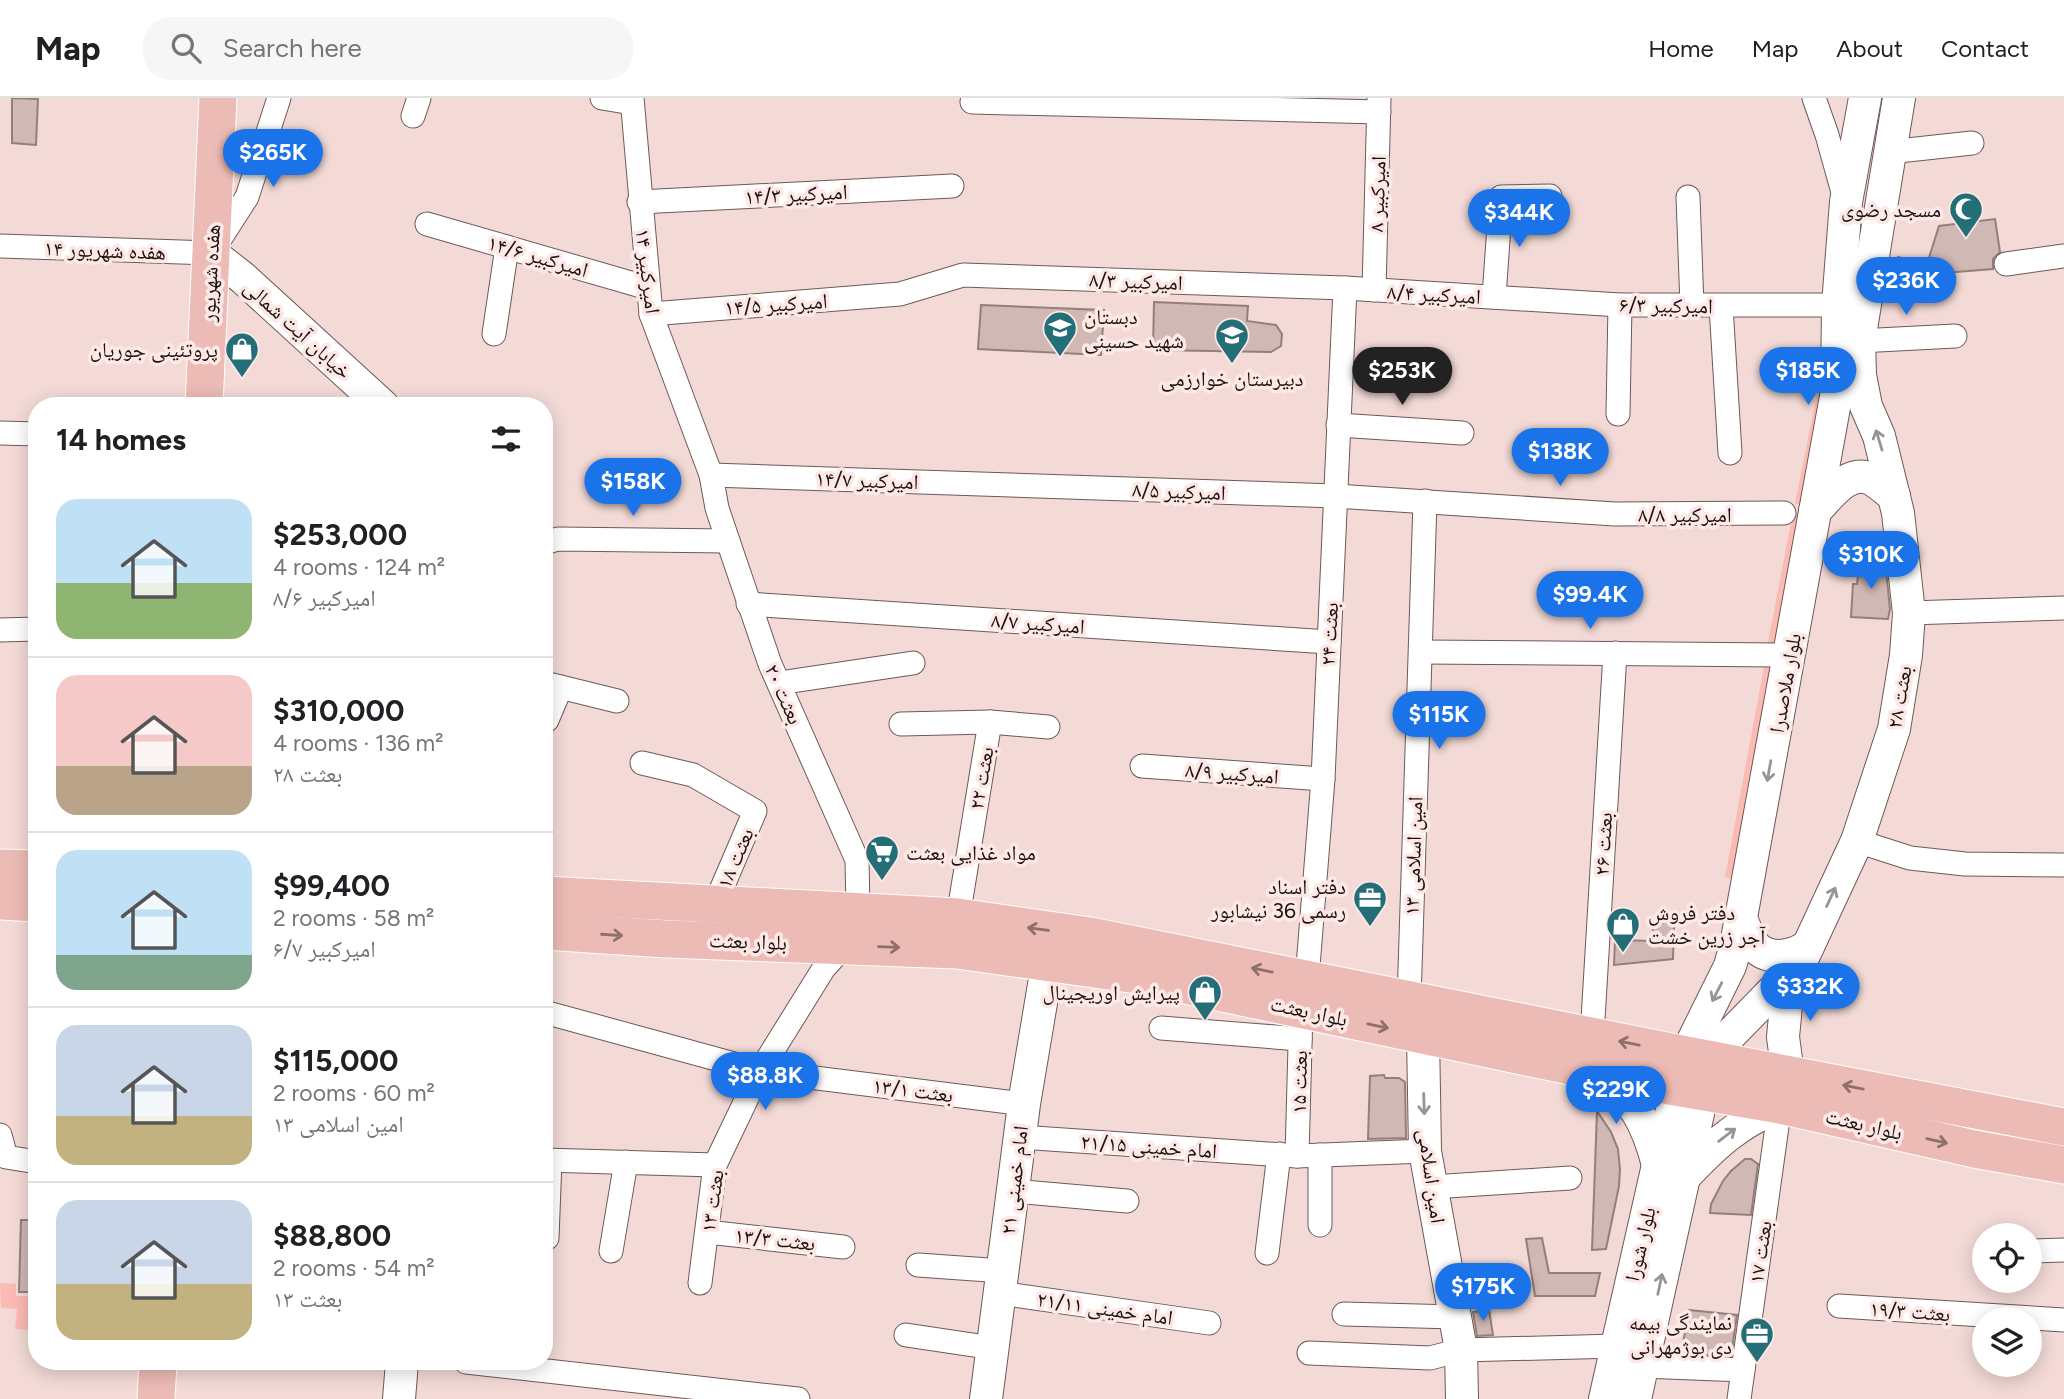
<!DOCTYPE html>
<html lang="en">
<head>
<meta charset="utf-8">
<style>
	:root { --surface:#fff; --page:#f6f6f6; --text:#202124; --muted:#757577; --line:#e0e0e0; --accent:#1a73e8 }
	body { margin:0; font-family:Figtree,"Noto Naskh Arabic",sans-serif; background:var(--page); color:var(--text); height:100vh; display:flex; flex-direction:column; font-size:26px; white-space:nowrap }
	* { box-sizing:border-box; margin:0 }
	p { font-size:23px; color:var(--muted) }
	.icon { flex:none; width:38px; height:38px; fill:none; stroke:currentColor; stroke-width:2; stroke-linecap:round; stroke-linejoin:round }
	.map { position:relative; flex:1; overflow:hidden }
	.drawer { position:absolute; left:28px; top:299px; width:525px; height:973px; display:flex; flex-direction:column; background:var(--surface); border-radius:28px; box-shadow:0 4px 18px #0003 }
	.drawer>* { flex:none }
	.buttons { position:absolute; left:1972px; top:1125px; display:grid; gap:14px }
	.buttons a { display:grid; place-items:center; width:70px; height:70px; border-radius:50%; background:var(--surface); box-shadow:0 4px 18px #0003; font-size:35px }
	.price { position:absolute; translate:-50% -60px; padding:0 16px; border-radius:24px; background:var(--accent); color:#fff; font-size:23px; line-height:46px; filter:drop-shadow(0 2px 4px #0008) }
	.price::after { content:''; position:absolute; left:50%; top:42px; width:21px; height:16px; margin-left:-10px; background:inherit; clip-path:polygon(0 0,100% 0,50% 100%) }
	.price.on { background:#222; color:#fff }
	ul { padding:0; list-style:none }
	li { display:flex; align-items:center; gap:21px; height:175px; padding:0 28px }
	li+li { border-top:2px solid var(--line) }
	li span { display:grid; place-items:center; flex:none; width:196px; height:140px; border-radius:21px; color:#555 }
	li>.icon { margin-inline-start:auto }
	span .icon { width:84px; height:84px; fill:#fffc; stroke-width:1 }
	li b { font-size:30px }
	h2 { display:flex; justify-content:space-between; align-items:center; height:84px; padding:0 28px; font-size:30px }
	header { display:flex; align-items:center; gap:42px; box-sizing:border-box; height:98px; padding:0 35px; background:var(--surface); border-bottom:2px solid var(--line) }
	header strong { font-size:33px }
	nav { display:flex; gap:38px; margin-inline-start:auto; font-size:24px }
	.search { width:490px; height:63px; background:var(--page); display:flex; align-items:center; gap:18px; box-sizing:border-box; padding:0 24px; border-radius:28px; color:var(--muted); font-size:26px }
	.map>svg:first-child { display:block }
	.green { fill:#fcbbb2 }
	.building { fill:#d0b8b4; stroke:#957f7b; stroke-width:2 }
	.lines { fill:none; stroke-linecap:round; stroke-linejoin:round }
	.street-casing { stroke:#6e5956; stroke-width:25 }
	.secondary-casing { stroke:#6e5956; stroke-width:34 }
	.primary-casing { stroke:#fff; stroke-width:39 }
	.street { stroke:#fff; stroke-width:23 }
	.secondary { stroke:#fff; stroke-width:32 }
	.primary { stroke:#ecbbb5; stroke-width:37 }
	.oneway { stroke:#989494 }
	.oneway2 { stroke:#8e6f6b }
	.labels { text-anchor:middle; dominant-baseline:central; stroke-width:7; stroke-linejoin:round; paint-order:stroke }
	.street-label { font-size:21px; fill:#1a1211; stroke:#fde8e5 }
	.poi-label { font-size:21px; fill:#1a1211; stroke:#fde8e5; text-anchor:end }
</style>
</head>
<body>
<header>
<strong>Map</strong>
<div class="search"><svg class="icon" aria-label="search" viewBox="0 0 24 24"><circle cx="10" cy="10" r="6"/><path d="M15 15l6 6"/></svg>Search here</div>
<nav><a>Home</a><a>Map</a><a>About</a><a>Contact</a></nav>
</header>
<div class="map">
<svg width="2064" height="1301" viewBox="0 0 2064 1301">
	<rect width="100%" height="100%" fill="#f3dad6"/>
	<g class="green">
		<path d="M 1819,285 L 1828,288 L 1804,407 L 1795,406 Z"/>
		<path d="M 1793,414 L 1802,416 L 1777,550 L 1767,549 Z"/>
		<path d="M 1765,563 L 1774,565 L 1734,781 L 1725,779 Z"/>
		<path d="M 0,1185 L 16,1186 L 16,1198 L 30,1198 L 29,1215 L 37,1220 L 37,1233 L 15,1231 L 17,1211 L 1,1210 Z"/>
	</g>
	<g class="building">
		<path d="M 12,0 L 38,1 L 36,47 L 12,45 Z"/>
		<path d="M 1995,121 L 2000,154 L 1993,161 L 1993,171 L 1893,179 L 1898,159 L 1927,166 L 1939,128 Z"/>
		<path d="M 1154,204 L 1248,208 L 1247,223 L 1276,227 L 1282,236 L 1281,248 L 1271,254 L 1153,252 Z"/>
		<path d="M 981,207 L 1104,212 L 1101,257 L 978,251 Z"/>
		<path d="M 1860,462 L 1885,463 L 1890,511 L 1888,521 L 1851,519 L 1853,486 L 1857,486 Z"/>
		<path d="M 1653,824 L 1674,825 L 1673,861 L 1614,867 L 1615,842 L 1653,843 Z"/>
		<path d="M 1384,977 L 1385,980 L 1399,980 L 1405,984 L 1406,1040 L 1368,1041 L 1370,978 Z"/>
		<path d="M 1597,1013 L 1611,1034 L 1618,1051 L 1620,1072 L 1619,1088 L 1606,1151 L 1592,1152 Z"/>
		<path d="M 1745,1061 L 1751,1061 L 1758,1066 L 1751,1117 L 1710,1115 L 1711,1106 L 1723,1083 L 1731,1073 Z"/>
		<path d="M 21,1122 L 37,1122 L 37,1194 L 19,1194 Z"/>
		<path d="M 1542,1140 L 1549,1175 L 1600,1175 L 1595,1198 L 1535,1198 L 1526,1141 Z"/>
		<path d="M 1489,1212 L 1493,1237 L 1477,1238 L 1473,1214 Z"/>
		<path d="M 1689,1212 L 1737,1217 L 1731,1258 L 1681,1256 Z"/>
	</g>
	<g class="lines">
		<g class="street-casing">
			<g id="street">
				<path d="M 602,0 L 632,5"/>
				<path d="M 632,0 L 651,216 L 711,377 L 717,410 L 728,443 L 770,566 L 857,762 L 858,812"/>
				<path d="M 1814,0 L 1827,37 L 1844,98"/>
				<path d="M 972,4 L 1379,14"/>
				<path d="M 413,18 L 419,0"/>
				<path d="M 1889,54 L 1972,45"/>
				<path d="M 1688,99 L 1692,208"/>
				<path d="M 639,104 L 952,88"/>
				<path d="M 427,126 L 648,190"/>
				<path d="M 0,148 L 211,155 L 247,99 L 279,0"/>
				<path d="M 2006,166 L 2064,158"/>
				<path d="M 1374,192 L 1379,0"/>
				<path d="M 1494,199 L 1501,99 L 1550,98"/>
				<path d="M 1721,208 L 1730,355"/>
				<path d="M 651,216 L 900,196 L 963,177 L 1345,190 L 1620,207 L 1838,207"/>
				<path d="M 494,236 L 507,149"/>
				<path d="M 1859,243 L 1955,238"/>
				<path d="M 1618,316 L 1620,207"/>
				<path d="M 1338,327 L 1462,335"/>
				<path d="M 0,335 L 37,336"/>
				<path d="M 711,377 L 1335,398 L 1615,416 L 1784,415"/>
				<path d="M 544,445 L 558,441 L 728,443"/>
				<path d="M 748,506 L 1329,544"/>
				<path d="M 1909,515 L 2064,510"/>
				<path d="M 0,532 L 37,531"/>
				<path d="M 1421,554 L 1790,557"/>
				<path d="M 544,585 L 617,603"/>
				<path d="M 779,585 L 913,565"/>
				<path d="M 547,622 L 561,589"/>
				<path d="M 901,626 L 990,624 L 1048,629"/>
				<path d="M 642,665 L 693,677 L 755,713 L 715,806"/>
				<path d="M 1142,668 L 1323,681"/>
				<path d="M 1857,743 L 1910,760 L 1965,766 L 2064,767"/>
				<path d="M 958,819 L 990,624"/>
				<path d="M 1307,881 L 1323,681 L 1345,190"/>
				<path d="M 1409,903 L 1425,403"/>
				<path d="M 544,914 L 760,973 L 1024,1006"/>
				<path d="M 1161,930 L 1300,941"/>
				<path d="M 1592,938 L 1615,555"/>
				<path d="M 0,1037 L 6,1059 L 37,1064"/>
				<path d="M 1020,1039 L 1297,1058 L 1425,1053"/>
				<path d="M 1320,1057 L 1320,1127"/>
				<path d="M 1297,1058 L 1301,911"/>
				<path d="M 544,1062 L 715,1067"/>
				<path d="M 1432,1089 L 1570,1080"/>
				<path d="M 1013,1093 L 1127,1103"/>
				<path d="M 707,1134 L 843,1149"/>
				<path d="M 547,1140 L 550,1062"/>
				<path d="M 611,1153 L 626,1064"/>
				<path d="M 2030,1153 L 2064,1152"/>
				<path d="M 1267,1155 L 1279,1056"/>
				<path d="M 918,1167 L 1003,1173"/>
				<path d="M 700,1185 L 715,1067 L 760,973 L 824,870 L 845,847"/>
				<path d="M 1000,1195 L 1209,1225"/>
				<path d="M 1839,1208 L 2064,1222"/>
				<path d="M 1344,1216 L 1455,1219"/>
				<path d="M 906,1237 L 993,1250"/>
				<path d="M 1309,1255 L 1430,1260 L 1461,1252 L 1617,1248"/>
				<path d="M 466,1264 L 798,1301"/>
				<path d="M 1642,1268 L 1743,1272"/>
				<path d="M 1739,1301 L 1780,1007"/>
			</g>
		</g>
		<g class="secondary-casing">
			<g id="secondary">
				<path d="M 211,155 L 243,180 L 383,308"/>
				<path d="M 1815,413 C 1829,399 1848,370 1871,381 C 1879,385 1887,393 1894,398"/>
				<path d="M 1741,821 C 1745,829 1748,839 1753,846 C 1767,864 1792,859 1808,848"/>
				<path d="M 1423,937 L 1425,1053 L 1461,1252 L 1462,1301"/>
				<path d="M 1599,974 C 1634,1001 1647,1024 1658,1067"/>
				<path d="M 1788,976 L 1783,939 L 1789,876"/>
				<path d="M 1684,1079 C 1716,1045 1737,1026 1780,1007"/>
				<path d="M 399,1301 L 402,1264"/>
				<path d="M 986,1301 L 1024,1006 L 1048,863"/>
				<path d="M 1605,1301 L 1658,1067 L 1686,957 L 1730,868 L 1736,847 L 1837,293 L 1838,207 L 1846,104 L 1865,0"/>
				<path d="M 1635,1301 L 1710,961 L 1728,939 L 1773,893 L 1804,857 L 1857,743 L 1894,631 L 1906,557 L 1909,515 L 1898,415 L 1879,338 L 1866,308 L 1860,277 L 1859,243 L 1899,0"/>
			</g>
		</g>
		<g class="primary-casing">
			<g id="primary">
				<path d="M 204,308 L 218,0"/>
				<path d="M 0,770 L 37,771"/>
				<path d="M 544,797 L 958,819 L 1090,838 L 1686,957 L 2064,1029"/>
				<path d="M 0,803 L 37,805"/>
				<path d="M 544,833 L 666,841 L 957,852 L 1137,877 L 1646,984 L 1780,1007 L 1974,1051 L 2064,1067"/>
				<path d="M 156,1301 L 158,1264"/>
			</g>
		</g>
		<use href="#street" class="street"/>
		<use href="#secondary" class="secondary"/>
		<use href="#primary" class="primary"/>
	</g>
	<defs><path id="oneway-shaft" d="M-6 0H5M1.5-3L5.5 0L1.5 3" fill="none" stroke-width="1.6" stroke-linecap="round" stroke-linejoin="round" transform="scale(1.75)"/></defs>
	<g class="oneway">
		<use href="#oneway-shaft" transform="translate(1879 342) rotate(-107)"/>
		<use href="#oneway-shaft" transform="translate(1769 673) rotate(100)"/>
		<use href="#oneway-shaft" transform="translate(1831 799) rotate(-65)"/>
		<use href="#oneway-shaft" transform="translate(1717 894) rotate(117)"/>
		<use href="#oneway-shaft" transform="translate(1424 1006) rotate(88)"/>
		<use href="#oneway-shaft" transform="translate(1727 1037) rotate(-37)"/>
		<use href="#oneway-shaft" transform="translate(1660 1186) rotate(-78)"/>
	</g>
	<g class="oneway2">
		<use href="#oneway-shaft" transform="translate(1038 831) rotate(-172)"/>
		<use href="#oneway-shaft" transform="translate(612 837) rotate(4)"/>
		<use href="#oneway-shaft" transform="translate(889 849) rotate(2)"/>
		<use href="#oneway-shaft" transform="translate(1262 872) rotate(-168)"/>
		<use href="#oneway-shaft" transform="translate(1378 928) rotate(12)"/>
		<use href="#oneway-shaft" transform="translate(1629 945) rotate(-169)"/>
		<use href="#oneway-shaft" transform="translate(1853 989) rotate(-169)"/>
		<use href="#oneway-shaft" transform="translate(1937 1043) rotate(13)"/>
	</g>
	<defs>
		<g id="mosque-pin" transform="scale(1.75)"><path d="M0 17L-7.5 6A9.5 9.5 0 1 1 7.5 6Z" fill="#246e77" stroke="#fde8e5"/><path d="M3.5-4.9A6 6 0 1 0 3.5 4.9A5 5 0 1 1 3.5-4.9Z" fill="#fff"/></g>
		<g id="school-pin" transform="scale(1.75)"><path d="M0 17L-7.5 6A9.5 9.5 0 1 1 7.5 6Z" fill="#246e77" stroke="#fde8e5"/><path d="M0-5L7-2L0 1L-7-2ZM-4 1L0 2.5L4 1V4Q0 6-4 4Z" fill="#fff"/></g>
		<g id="shop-pin" transform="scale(1.75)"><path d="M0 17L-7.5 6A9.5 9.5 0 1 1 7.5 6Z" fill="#246e77" stroke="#fde8e5"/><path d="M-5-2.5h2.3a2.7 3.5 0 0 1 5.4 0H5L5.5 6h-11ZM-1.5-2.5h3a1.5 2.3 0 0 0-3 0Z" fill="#fff"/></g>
		<g id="supermarket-pin" transform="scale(1.75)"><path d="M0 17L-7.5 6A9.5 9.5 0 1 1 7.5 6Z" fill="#246e77" stroke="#fde8e5"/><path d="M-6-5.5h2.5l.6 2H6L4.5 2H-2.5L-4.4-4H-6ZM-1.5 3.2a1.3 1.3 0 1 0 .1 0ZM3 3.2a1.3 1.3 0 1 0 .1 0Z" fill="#fff"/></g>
		<g id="office-pin" transform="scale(1.75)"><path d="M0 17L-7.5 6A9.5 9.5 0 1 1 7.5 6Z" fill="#246e77" stroke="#fde8e5"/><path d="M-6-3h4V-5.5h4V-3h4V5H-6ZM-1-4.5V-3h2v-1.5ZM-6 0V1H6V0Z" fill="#fff"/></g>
	</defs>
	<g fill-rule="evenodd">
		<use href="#mosque-pin" x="1966" y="111"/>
		<use href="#school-pin" x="1060" y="230"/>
		<use href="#school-pin" x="1232" y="237"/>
		<use href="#shop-pin" x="242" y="251"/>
		<use href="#supermarket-pin" x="882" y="754"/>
		<use href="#office-pin" x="1370" y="800"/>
		<use href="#shop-pin" x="1623" y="826"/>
		<use href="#shop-pin" x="1205" y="894"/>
		<use href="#office-pin" x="1757" y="1236"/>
	</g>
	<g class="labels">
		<g class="street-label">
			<text transform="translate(796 96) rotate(-3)">امیرکبیر ۱۴/۳</text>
			<text transform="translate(1377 96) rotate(-88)">امیرکبیر ۸</text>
			<text transform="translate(105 152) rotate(2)">هفده شهریور ۱۴</text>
			<text transform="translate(538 158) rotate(16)">امیرکبیر ۱۴/۶</text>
			<text transform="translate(648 173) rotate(83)">امیرکبیر ۱۴</text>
			<text transform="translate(210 175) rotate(-87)">هفده شهریور</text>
			<text transform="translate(1136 183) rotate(2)">امیرکبیر ۸/۳</text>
			<text transform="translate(1434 196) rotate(3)">امیرکبیر ۸/۴</text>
			<text transform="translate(776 206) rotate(-4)">امیرکبیر ۱۴/۵</text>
			<text transform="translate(1666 207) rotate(1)">امیرکبیر ۶/۳</text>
			<text transform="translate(298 231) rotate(42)">خیابان آیت شمالی</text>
			<text transform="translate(867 382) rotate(2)">امیرکبیر ۱۴/۷</text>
			<text transform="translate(1179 393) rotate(2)">امیرکبیر ۸/۵</text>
			<text x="1685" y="416">امیرکبیر ۸/۸</text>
			<text transform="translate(1038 525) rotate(4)">امیرکبیر ۸/۷</text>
			<text transform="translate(1329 536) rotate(-87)">بعثت ۲۴</text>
			<text transform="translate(1785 585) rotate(-80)">بلوار ملاصدرا</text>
			<text transform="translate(784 596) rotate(66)">بعثت ۲۰</text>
			<text transform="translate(1899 599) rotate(-80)">بعثت ۲۸</text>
			<text transform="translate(1232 675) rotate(4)">امیرکبیر ۸/۹</text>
			<text transform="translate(981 680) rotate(-80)">بعثت ۲۲</text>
			<text transform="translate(1603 746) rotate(-87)">بعثت ۲۶</text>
			<text transform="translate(1413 758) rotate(-88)">امین اسلامی ۱۳</text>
			<text transform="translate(735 760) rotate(-67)">بعثت ۱۸</text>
			<text transform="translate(748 843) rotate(2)">بلوار بعثت</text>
			<text transform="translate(1309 913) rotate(12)">بلوار بعثت</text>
			<text transform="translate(1299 984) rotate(-89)">بعثت ۱۵</text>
			<text transform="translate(913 992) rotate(7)">بعثت ۱۳/۱</text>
			<text transform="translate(1864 1026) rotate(13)">بلوار بعثت</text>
			<text transform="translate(1149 1048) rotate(4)">امام خمینی ۲۱/۱۵</text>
			<text transform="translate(1432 1078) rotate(82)">امین اسلامی</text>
			<text transform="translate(1014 1082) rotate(-83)">امام خمینی ۲۱</text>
			<text transform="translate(712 1103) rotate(-82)">بعثت ۱۳</text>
			<text transform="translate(775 1141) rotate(6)">بعثت ۱۳/۳</text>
			<text transform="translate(1640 1146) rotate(-77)">بلوار شورا</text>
			<text transform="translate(1760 1154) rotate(-82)">بعثت ۱۷</text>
			<text transform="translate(1105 1210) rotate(8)">امام خمینی ۲۱/۱۱</text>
			<text transform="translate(1910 1213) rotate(4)">بعثت ۱۹/۳</text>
		</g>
		<g class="poi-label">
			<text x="1941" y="111">مسجد رضوی</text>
			<text x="1084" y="218" text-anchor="start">دبستان<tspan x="1084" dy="24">شهید حسینی</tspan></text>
			<text x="218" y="251">پروتئینی جوریان</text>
			<text x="1232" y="280" text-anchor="middle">دبیرستان خوارزمی</text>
			<text x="906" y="754" text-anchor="start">مواد غذایی بعثت</text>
			<text x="1346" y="788">دفتر اسناد<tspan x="1346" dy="24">رسمی 36 نیشابور</tspan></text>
			<text x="1648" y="814" text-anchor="start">دفتر فروش<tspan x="1648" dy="24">آجر زرین خشت</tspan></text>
			<text x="1180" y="894">پیرایش اوریجینال</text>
			<text x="1732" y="1224">نمایندگی بیمه<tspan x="1732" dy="24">دی بوژمهرانی</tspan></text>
		</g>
	</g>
</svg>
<div class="buttons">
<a><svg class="icon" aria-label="locate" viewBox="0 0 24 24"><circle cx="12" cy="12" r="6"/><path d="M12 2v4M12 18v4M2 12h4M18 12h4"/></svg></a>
<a><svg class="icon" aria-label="layers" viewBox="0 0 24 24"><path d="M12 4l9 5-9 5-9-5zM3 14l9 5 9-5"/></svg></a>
</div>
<b class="price" style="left:273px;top:91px">$265K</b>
<b class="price" style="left:1519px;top:151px">$344K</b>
<b class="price" style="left:1906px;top:219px">$236K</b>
<b class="price on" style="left:1402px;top:309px">$253K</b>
<b class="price" style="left:1808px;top:309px">$185K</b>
<b class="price" style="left:1560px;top:390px">$138K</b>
<b class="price" style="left:633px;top:420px">$158K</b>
<b class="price" style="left:1871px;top:493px">$310K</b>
<b class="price" style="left:1590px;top:533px">$99.4K</b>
<b class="price" style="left:1439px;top:653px">$115K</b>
<b class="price" style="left:1810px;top:925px">$332K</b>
<b class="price" style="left:765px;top:1014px">$88.8K</b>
<b class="price" style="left:1616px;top:1028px">$229K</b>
<b class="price" style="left:1483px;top:1225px">$175K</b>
<section class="drawer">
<h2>14 homes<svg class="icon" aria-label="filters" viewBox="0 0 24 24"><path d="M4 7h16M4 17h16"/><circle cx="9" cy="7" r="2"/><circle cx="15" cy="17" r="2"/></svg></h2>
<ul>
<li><span style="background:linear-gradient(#bfe0f5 60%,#8fb573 0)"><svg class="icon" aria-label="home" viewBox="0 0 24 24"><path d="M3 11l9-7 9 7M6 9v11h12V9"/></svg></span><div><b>$253,000</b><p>4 rooms · 124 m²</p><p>امیرکبیر ۸/۶</p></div></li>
<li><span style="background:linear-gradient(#f6c9c9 65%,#b9a48a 0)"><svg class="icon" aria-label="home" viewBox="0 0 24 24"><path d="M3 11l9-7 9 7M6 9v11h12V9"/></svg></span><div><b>$310,000</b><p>4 rooms · 136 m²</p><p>بعثت ۲۸</p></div></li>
<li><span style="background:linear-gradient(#bfe0f5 75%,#7fa58c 0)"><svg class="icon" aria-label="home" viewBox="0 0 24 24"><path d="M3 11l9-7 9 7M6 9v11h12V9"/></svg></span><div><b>$99,400</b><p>2 rooms · 58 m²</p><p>امیرکبیر ۶/۷</p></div></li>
<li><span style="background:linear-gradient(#c9d6e8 65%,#c2b280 0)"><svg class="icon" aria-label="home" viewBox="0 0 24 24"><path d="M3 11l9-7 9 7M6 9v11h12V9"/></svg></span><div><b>$115,000</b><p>2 rooms · 60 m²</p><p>امین اسلامی ۱۳</p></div></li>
<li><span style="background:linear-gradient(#c9d6e8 60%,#c2b280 0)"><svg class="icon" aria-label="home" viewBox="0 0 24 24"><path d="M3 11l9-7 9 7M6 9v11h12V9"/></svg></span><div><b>$88,800</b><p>2 rooms · 54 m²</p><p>بعثت ۱۳</p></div></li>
</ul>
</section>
</div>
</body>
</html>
